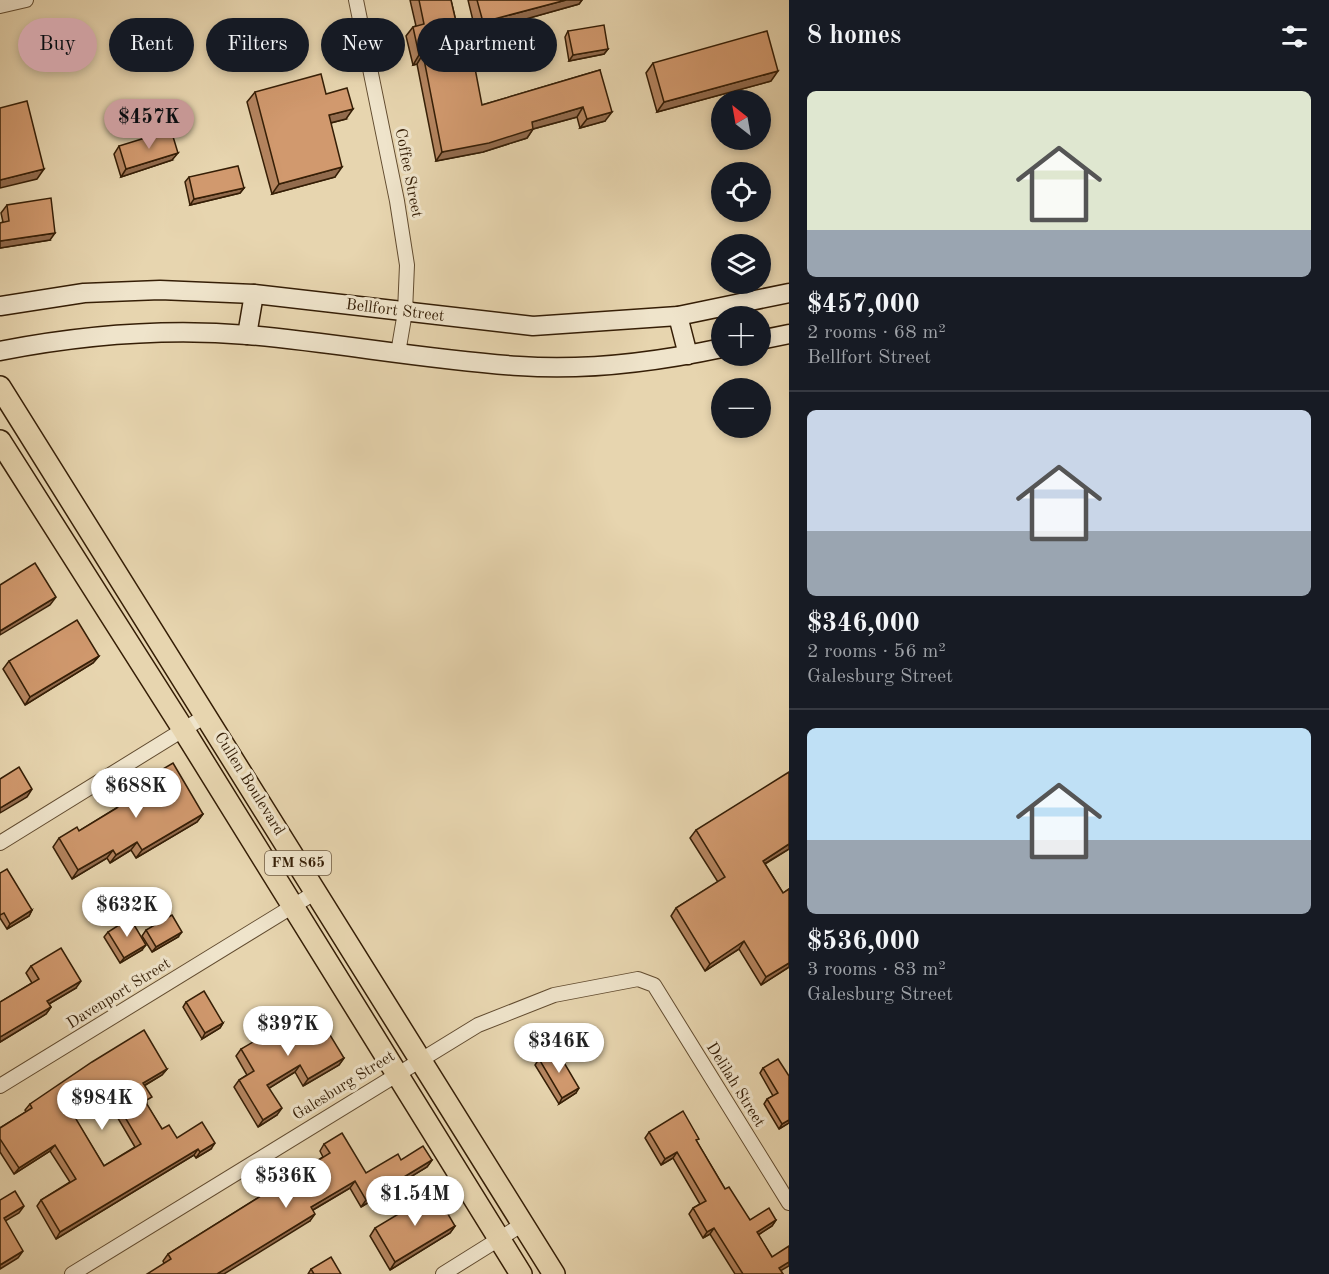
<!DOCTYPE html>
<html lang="en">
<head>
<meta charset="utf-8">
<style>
	:root { --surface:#171b24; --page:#242831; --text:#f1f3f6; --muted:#9ea1a6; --line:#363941; --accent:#c59692 }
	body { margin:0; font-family:"Old Standard TT",serif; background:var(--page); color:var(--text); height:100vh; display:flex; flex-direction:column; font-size:22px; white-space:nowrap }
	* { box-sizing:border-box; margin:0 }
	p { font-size:20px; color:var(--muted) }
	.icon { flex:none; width:33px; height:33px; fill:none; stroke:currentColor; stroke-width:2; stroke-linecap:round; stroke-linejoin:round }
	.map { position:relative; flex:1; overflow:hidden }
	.side { display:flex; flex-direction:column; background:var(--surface); width:540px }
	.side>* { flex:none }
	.hud { position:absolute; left:18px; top:18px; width:570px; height:54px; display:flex; gap:12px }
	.needle { width:39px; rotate:329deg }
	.controls { position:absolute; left:711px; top:90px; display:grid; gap:12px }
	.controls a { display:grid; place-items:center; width:60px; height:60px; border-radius:50%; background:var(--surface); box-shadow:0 3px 9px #0003; font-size:30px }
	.price { position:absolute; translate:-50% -51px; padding:0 14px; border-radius:21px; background:#fff; color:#222; font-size:20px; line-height:39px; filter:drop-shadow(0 2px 3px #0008) }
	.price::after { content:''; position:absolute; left:50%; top:36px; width:18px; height:14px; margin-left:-9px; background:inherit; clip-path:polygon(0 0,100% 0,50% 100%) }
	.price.on { background:var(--accent); color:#111 }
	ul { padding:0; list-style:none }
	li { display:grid; align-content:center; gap:12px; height:318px; padding:0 18px }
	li+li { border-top:2px solid var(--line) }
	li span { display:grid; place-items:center; height:186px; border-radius:9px; color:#555 }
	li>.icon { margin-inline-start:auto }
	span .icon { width:108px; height:108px; fill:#fffc; stroke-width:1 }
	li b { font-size:26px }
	h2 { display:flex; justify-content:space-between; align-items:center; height:72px; padding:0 18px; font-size:26px }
	.pill { padding:0 21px; border-radius:27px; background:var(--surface); box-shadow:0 3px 9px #0003; font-size:21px; line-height:54px }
	.pill.on { background:var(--accent); color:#111 }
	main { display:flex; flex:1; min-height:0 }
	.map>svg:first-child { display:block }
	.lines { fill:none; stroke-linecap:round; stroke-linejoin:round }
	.minor-casing { stroke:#624c30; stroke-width:16 }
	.secondary-casing { stroke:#351e06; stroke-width:21 }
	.primary-casing { stroke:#351e06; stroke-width:24 }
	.minor { stroke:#efe4cb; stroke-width:14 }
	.secondary { stroke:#efe4cb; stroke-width:18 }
	.primary { stroke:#e7d5af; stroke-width:21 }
	.wall { fill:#b4845f; stroke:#351e06; stroke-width:1.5; fill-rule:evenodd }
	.shaded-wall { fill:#926b4d; stroke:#351e06; stroke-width:1.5 }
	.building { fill:#d1996e; stroke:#351e06; stroke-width:1.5; fill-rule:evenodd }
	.labels { text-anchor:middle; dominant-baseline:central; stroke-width:6; stroke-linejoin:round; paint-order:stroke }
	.shield { fill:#efe4cb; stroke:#6d5941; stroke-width:1.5 }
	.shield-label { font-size:15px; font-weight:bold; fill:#351e06 }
	.street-label { font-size:16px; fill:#351e06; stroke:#efe4cb }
</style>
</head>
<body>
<main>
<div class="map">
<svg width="789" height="1274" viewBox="0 0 789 1274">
	<rect width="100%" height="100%" fill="#e7d5af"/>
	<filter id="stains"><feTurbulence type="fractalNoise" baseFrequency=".00333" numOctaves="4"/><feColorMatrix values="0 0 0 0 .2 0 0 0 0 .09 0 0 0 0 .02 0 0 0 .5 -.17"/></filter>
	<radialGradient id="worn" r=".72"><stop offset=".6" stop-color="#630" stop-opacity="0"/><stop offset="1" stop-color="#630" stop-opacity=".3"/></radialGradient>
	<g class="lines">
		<g class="minor-casing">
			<g id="minor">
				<path d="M 356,0 L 397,201 L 407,265 L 405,312 L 398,353"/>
				<path d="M 0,6 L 26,0"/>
				<path d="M 0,843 L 207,715"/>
				<path d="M 0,1086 L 316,892"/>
				<path d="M 72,1274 L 478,1025 L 554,995 L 638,979 L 654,985 L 789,1203"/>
				<path d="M 443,1274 L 523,1224"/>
			</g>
		</g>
		<g class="secondary-casing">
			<g id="secondary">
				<path d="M 0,306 L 84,293 L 160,290 L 254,294 L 533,326 L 678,316 L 789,293"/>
				<path d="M 678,316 L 688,355"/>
				<path d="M 247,335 L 254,294"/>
				<path d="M 760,340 L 789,334"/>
				<path d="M 0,351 C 82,335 164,328 248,335 C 339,343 428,360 519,366 C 586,371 656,362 722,348"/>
			</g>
		</g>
		<g class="primary-casing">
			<g id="primary">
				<path d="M 0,387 L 554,1274"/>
				<path d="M 0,441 L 183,729 L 521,1274"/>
			</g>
		</g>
		<use href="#minor" class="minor"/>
		<use href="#secondary" class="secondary"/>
		<use href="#primary" class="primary"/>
	</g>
	<g class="wall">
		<path d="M 410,0 L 451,0 L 466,65 L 482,105 L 600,70 L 605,121 L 580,128 L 577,117 L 533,129 L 527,138 L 483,152 L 436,161 L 417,64 L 413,65 L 406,36 L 413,27 L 416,26 Z"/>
		<path d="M 468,0 L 582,0 L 579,4 L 476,33 Z"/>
		<path d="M 568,31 L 608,49 L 604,54 L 569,61 L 565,37 Z"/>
		<path d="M 653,63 L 771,81 L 657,112 L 646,73 Z"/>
		<path d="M 255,92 L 346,119 L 331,123 L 335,177 L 272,194 L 247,102 Z"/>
		<path d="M 119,146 L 172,160 L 121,177 L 114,154 Z"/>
		<path d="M 189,177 L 244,188 L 240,193 L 190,205 L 185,182 Z"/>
		<path d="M 7,205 L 50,240 L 0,248 L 0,223 L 3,222 L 1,213 Z"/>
		<path d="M 99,656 L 93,663 L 25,705 L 3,669 L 9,661 Z"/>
		<path d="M 121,794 L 203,814 L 197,822 L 136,858 L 131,850 L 110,863 L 107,858 L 72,879 L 53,847 L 59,838 L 79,831 L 118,807 L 115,802 Z"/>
		<path d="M 696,830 L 789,849 L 765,864 L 783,893 L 789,889 L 789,967 L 761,985 L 739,949 L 705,971 L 671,916 L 676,908 L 718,882 L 690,838 Z"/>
		<path d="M 0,873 L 32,910 L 29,916 L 7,929 L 0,918 Z"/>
		<path d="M 146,930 L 178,937 L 152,952 L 142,936 Z"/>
		<path d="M 108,932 L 142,950 L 120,963 L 104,937 Z"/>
		<path d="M 31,966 L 76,988 L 49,1004 L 51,1007 L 46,1014 L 0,1042 L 0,1002 L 32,983 L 26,973 Z"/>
		<path d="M 186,1002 L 223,1023 L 220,1028 L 202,1039 L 183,1007 Z"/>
		<path d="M 241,1049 L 344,1058 L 339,1065 L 303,1086 L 295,1072 L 269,1088 L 277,1115 L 258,1127 L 234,1087 L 239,1080 L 247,1075 L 236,1056 Z"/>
		<path d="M 539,1059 L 576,1093 L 559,1104 L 535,1065 Z"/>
		<path d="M 763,1068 L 789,1076 L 789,1123 L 779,1129 L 764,1104 L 767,1099 L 773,1096 L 760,1073 Z"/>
		<path d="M 167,1069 L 162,1075 L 144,1086 L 147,1103 L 146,1104 L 162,1129 L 177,1138 L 211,1149 L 196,1158 L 194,1155 L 56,1239 L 37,1206 L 41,1200 L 70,1182 L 50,1151 L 14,1174 L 0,1152 L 0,1128 L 26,1112 L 25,1110 L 30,1104 ZM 106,1098 L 135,1147 L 104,1166 L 74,1117 Z"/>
		<path d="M 649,1132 L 697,1142 L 725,1189 L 750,1220 L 776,1220 L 772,1226 L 758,1235 L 783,1274 L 735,1274 L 710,1234 L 703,1238 L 689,1214 L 693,1208 L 700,1204 L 673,1158 L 661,1165 L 645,1138 Z"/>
		<path d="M 324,1144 L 366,1173 L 401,1160 L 432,1160 L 427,1167 L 361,1207 L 350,1188 L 313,1210 L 310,1221 L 164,1263 L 163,1261 L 168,1254 L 323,1157 L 320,1151 Z"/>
		<path d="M 455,1226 L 450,1233 L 390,1270 L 370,1236 L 375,1228 Z"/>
		<path d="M 311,1269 L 341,1274 L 308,1274 Z"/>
	</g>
	<g class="shaded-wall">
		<path d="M 566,0 L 582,0 L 579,4 L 476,33 L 483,22 Z"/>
		<path d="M 608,49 L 604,54 L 569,61 L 573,55 Z"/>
		<path d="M 423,54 L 417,64 L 413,65 L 419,55 Z"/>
		<path d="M 778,71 L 771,81 L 657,112 L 664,102 Z"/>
		<path d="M 583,107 L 577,117 L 533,129 L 527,138 L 483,152 L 436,161 L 442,152 L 532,122 Z"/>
		<path d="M 353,109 L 346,119 L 322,125 L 329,115 Z"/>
		<path d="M 612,112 L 605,121 L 580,128 L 587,119 Z"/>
		<path d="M 178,153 L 172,160 L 121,177 L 126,169 Z"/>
		<path d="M 342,167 L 335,177 L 272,194 L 279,184 Z"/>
		<path d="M 44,169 L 37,179 L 0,188 L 0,180 Z"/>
		<path d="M 244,188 L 240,193 L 190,205 L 194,199 Z"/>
		<path d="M 55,233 L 50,240 L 0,248 L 0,241 Z"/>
		<path d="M 56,597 L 50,605 L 0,635 L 0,631 Z"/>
		<path d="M 99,656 L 93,663 L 25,705 L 30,697 Z"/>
		<path d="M 32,789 L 27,797 L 0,813 L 0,808 Z"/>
		<path d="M 203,814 L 197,822 L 136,858 L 142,850 Z"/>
		<path d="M 137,842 L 131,850 L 110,863 L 116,855 Z"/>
		<path d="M 789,844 L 789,849 L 757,868 L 763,861 Z"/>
		<path d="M 113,850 L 107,858 L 72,879 L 78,870 Z"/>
		<path d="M 32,910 L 29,916 L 7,929 L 10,924 Z"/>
		<path d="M 182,932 L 178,937 L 152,952 L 156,947 Z"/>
		<path d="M 744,941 L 739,949 L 705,971 L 710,964 Z"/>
		<path d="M 146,945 L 142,950 L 120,963 L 124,958 Z"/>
		<path d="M 789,963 L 789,967 L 761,985 L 766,977 Z"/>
		<path d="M 81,981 L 76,988 L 42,1008 L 47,1001 Z"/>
		<path d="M 51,1007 L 46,1014 L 0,1042 L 0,1037 Z"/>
		<path d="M 223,1023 L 220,1028 L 202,1039 L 205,1033 Z"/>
		<path d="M 344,1058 L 339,1065 L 303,1086 L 308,1079 Z"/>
		<path d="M 300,1065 L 295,1072 L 263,1092 L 267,1085 Z"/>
		<path d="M 167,1069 L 162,1075 L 138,1089 L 143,1083 Z"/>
		<path d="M 579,1088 L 576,1093 L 559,1104 L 562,1098 Z"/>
		<path d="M 110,1092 L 106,1098 L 68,1120 L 73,1114 Z"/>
		<path d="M 282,1108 L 277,1115 L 258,1127 L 263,1120 Z"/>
		<path d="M 789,1120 L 789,1123 L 779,1129 L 782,1124 Z"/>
		<path d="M 215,1143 L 211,1149 L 196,1158 L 200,1152 Z"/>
		<path d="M 55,1145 L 50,1151 L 14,1174 L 19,1168 Z"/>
		<path d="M 198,1149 L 194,1155 L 56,1239 L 60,1232 Z"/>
		<path d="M 677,1152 L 673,1158 L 661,1165 L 665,1159 Z"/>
		<path d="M 432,1160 L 427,1167 L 361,1207 L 366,1200 Z"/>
		<path d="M 355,1181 L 350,1188 L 306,1214 L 311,1207 Z"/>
		<path d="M 24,1206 L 19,1213 L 0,1224 L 4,1218 Z"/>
		<path d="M 315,1214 L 310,1221 L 224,1274 L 217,1274 Z"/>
		<path d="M 776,1220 L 772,1226 L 753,1238 L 757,1232 Z"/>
		<path d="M 455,1226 L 450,1233 L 390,1270 L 395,1262 Z"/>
		<path d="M 714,1228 L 710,1234 L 703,1238 L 707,1232 Z"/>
		<path d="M 23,1251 L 18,1258 L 0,1269 L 0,1265 Z"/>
		<path d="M 789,1262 L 789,1266 L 775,1274 L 779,1268 Z"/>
	</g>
	<g class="building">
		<path d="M 419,0 L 451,0 L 466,65 L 474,63 L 482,105 L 600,70 L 612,112 L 587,119 L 583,107 L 532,122 L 533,129 L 489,143 L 442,152 L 423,54 L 419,55 L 413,27 L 424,24 Z"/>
		<path d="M 477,0 L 566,0 L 483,22 Z"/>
		<path d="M 604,25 L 608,49 L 573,55 L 568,31 Z"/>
		<path d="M 767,31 L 778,71 L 664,102 L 653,63 Z"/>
		<path d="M 321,74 L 326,94 L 347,88 L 353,109 L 329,115 L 342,167 L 279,184 L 255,92 Z"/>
		<path d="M 27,101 L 44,169 L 0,180 L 0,108 Z"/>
		<path d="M 171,130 L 178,153 L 126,169 L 119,146 Z"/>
		<path d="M 238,166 L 244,188 L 194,199 L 189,177 Z"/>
		<path d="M 51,198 L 55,233 L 0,241 L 0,223 L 9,221 L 7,205 Z"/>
		<path d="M 35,563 L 56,597 L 0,631 L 0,585 Z"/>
		<path d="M 77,620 L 99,656 L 30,697 L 9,661 Z"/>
		<path d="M 173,763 L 203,814 L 142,850 L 137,842 L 116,855 L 113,850 L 78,870 L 59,838 L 77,827 L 79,831 L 117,808 L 125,800 L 121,794 Z"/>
		<path d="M 19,767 L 32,789 L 0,808 L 0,779 Z"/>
		<path d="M 789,772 L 789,844 L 763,861 L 783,893 L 789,889 L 789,963 L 766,977 L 744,941 L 710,964 L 676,908 L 725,877 L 696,830 Z"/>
		<path d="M 7,869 L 32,910 L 10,924 L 4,913 L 0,915 L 0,873 Z"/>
		<path d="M 172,915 L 182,932 L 156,947 L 146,930 Z"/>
		<path d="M 130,918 L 146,945 L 124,958 L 108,932 Z"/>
		<path d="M 61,948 L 81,981 L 47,1001 L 51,1007 L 0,1037 L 0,1002 L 39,979 L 31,966 Z"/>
		<path d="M 204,991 L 223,1023 L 205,1033 L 186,1002 Z"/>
		<path d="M 313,1007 L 344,1058 L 308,1079 L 300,1065 L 267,1085 L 282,1108 L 263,1120 L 239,1080 L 254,1071 L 241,1049 Z"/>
		<path d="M 144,1030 L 167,1069 L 143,1083 L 152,1097 L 145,1101 L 162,1129 L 169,1125 L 177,1138 L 202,1122 L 215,1143 L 200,1152 L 198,1149 L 60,1232 L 41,1200 L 76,1179 L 55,1145 L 19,1168 L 0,1139 L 0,1128 L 32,1108 L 30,1104 L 92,1062 ZM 110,1092 L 141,1144 L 104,1166 L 73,1114 Z"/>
		<path d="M 556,1049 L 579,1088 L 562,1098 L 539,1059 Z"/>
		<path d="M 778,1059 L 789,1076 L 789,1120 L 782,1124 L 767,1099 L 778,1093 L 763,1068 Z"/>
		<path d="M 683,1111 L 699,1139 L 696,1140 L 725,1189 L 729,1187 L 750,1220 L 769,1208 L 776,1220 L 757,1232 L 772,1257 L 789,1246 L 789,1262 L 779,1268 L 783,1274 L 743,1274 L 714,1228 L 707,1232 L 693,1208 L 706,1201 L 677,1152 L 665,1159 L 649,1132 Z"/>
		<path d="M 342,1133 L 366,1173 L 398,1154 L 401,1160 L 423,1146 L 432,1160 L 366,1200 L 355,1181 L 311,1207 L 315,1214 L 217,1274 L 147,1274 L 171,1259 L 168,1254 L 330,1153 L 324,1144 Z"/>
		<path d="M 15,1191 L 24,1206 L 4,1218 L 23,1251 L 0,1265 L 0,1200 Z"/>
		<path d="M 435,1192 L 455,1226 L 395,1262 L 375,1228 Z"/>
		<path d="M 331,1257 L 341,1274 L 314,1274 L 311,1269 Z"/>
	</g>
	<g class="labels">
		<rect class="shield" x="265" y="851" width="66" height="24" rx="4.5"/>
		<g class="shield-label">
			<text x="298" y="863">FM 865</text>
		</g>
		<g class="street-label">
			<text transform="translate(408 173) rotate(79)">Coffee Street</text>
			<text transform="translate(395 311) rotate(7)">Bellfort Street</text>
			<text transform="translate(249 784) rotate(58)">Cullen Boulevard</text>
			<text transform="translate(119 994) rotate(-32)">Davenport Street</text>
			<text transform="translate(735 1085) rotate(58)">Delilah Street</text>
			<text transform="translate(344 1086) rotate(-32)">Galesburg Street</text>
		</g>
	</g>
	<rect width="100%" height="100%" filter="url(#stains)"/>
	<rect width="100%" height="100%" fill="url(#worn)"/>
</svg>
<div class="controls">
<a><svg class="needle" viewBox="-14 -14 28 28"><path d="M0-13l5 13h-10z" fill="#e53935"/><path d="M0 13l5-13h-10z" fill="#9ea1a6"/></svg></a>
<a><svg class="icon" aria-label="locate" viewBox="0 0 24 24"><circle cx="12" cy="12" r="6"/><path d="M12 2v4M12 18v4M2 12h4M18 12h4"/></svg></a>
<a><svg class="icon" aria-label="layers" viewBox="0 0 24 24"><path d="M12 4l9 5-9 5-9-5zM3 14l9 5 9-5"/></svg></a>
<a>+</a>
<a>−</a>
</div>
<b class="price on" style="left:149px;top:150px">$457K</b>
<b class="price" style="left:136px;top:819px">$688K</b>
<b class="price" style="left:127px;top:938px">$632K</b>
<b class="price" style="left:288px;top:1057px">$397K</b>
<b class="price" style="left:559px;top:1074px">$346K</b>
<b class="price" style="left:102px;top:1131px">$984K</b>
<b class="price" style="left:286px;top:1209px">$536K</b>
<b class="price" style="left:415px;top:1227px">$1.54M</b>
<div class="hud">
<a class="pill on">Buy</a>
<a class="pill">Rent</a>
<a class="pill">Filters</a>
<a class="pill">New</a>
<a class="pill">Apartment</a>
</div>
</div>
<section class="side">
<h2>8 homes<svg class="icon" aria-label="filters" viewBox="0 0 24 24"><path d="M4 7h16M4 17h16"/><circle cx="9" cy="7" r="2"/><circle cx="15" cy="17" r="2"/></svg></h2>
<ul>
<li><span style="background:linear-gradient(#dfe7d0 75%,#9aa5b1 0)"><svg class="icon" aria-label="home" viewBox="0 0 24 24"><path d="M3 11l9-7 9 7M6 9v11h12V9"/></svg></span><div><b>$457,000</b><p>2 rooms · 68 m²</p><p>Bellfort Street</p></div></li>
<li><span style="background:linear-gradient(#c9d6e8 65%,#9aa5b1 0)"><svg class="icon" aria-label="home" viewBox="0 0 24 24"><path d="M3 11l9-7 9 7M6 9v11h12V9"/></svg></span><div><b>$346,000</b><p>2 rooms · 56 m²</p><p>Galesburg Street</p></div></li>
<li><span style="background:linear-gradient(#bfe0f5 60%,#9aa5b1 0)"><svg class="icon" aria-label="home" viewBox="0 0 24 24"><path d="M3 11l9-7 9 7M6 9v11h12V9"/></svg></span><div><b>$536,000</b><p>3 rooms · 83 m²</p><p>Galesburg Street</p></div></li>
</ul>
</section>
</main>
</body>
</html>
